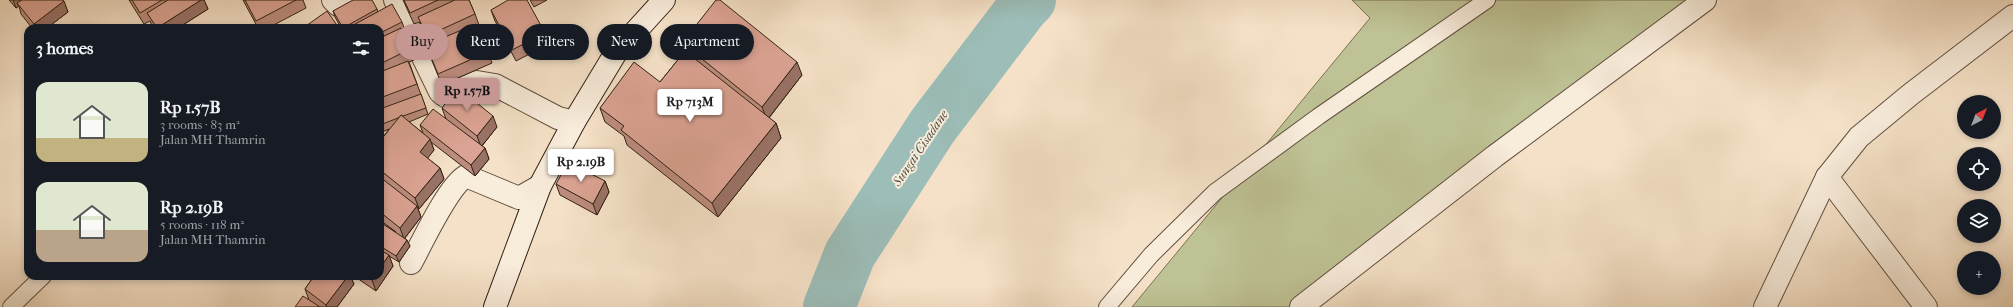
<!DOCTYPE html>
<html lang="en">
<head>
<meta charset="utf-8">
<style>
	:root { --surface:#171b24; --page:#20242c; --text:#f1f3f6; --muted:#9ea1a6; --accent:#c59692 }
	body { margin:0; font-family:"IM FELL French Canon",serif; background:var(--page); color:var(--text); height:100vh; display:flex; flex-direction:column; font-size:15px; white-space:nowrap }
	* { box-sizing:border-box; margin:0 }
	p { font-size:13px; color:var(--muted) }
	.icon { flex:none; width:22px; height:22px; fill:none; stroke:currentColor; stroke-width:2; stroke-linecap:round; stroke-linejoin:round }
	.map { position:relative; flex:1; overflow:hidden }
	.side { position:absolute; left:24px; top:24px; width:360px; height:256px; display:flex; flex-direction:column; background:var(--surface); border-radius:12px; box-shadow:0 2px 6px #0003 }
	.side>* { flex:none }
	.banner { position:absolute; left:396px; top:24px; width:380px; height:36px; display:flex; gap:8px }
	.needle { width:26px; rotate:42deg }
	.fabs { position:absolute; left:1957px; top:95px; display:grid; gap:8px }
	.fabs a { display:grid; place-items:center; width:44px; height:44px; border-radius:50%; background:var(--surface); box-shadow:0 2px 6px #0003; font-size:20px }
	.price { position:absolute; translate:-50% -34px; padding:0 9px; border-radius:4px; background:#fff; color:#222; font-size:13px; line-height:26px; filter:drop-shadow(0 1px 2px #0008) }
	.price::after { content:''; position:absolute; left:50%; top:24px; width:12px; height:9px; margin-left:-6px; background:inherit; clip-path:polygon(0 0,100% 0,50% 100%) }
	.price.selected { background:var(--accent); color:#111 }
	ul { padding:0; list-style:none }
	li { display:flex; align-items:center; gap:12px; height:100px; padding:0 12px }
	li span { display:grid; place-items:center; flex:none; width:112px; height:80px; border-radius:12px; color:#555 }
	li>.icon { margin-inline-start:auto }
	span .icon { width:48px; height:48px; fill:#fffc; stroke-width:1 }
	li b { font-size:17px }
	h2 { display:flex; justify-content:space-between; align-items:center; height:48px; padding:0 12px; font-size:17px }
	.pill { padding:0 14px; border-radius:18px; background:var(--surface); box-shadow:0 2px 6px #0003; font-size:14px; line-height:36px }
	.pill.selected { background:var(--accent); color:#111 }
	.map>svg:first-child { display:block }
	.green { fill:#bec294; stroke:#787254 }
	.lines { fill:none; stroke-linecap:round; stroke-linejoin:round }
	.river { stroke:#9cbdb8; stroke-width:52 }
	.lane-casing { stroke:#625140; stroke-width:18 }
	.street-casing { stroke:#625140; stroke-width:24 }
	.secondary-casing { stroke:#312113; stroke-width:24 }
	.lane { stroke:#f8ecdb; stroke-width:16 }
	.street { stroke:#f8ecdb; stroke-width:22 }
	.secondary { stroke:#f8ecdb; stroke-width:22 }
	.wall { fill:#bc8c7e; stroke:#312113 }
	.shaded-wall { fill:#997267; stroke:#312113 }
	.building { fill:#dba393; stroke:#312113 }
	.labels { text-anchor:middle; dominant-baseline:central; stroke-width:4; stroke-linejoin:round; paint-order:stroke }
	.water-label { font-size:13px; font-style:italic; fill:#515045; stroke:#f8ecdb }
</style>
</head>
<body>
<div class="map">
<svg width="2013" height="307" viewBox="0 0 2013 307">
	<rect width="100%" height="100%" fill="#f5e1c7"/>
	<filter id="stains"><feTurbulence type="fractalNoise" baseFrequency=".005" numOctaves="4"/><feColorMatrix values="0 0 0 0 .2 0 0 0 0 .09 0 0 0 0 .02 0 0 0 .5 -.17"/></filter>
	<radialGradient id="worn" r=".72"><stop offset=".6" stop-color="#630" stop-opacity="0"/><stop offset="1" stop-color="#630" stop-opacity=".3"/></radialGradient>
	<path class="green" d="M 1352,0 L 1702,0 L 1315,307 L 1132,307 L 1370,18 Z"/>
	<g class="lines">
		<path class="river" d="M 829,307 L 850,254 L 932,127 L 1023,7 L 1030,0"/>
		<g class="lane-casing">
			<g id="lane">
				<path d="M 11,307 L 43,276"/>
				<path d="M 1107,307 L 1151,255 L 1215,192 L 1319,116 L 1487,0"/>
			</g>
		</g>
		<g class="street-casing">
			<g id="street">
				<path d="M 333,0 L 338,5 L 351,0"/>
				<path d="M 395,0 L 440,92 L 445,96 L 477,82 L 495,85 L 558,118 L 574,122"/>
				<path d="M 1827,177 L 1926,307"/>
				<path d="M 411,263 C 422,243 448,186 466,176 L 519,198 L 540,186"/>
				<path d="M 1301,307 L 1495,156 L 1705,0"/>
				<path d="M 1765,307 L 1827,177 L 1859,137 L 1911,94 L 2013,16"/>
			</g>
		</g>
		<g class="secondary-casing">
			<path id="secondary" d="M 495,307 L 540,186 L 574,122 L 615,54 L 664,0"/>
		</g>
		<use href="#lane" class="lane"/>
		<use href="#street" class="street"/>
		<use href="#secondary" class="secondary"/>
	</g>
	<g class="wall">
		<path d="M 9,0 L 63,0 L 68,12 L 47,28 L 32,28 L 21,14 L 19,6 L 16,8 Z"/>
		<path d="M 129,0 L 204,0 L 208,9 L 178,28 L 153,28 L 150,21 L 144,24 Z"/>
		<path d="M 243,0 L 303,0 L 306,8 L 268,28 L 258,28 Z"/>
		<path d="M 403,0 L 469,0 L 475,14 L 479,25 L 477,26 L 488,52 L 492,63 L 442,85 L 430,56 L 426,45 L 429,44 L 420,22 L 414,24 Z"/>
		<path d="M 530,0 L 547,0 L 534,7 Z"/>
		<path d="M 377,9 L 378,12 L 402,22 L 406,33 L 404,34 L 412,48 L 416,59 L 409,62 L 428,114 L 409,122 L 423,133 L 420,125 L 446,119 L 442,108 L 497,127 L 482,146 L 485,148 L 489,159 L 475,176 L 431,142 L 434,150 L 427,158 L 440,168 L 444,179 L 419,209 L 418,209 L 421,217 L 405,238 L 410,246 L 399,262 L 389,256 L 393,266 L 376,291 L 354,276 L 380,276 L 380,222 L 396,232 L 380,220 L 380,141 L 389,129 L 380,133 L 380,28 L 341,28 L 335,17 L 333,11 Z"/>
		<path d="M 491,10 L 545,33 L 549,44 L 516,61 L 495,21 Z"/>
		<path d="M 682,43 L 802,75 L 769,118 L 776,123 L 781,138 L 718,217 L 627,145 L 624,136 L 605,122 L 600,108 L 660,82 L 685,51 Z"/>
		<path d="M 605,181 L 609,192 L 597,215 L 560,195 L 556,184 Z"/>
		<path d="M 314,276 L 350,276 L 354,284 L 337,307 L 295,307 L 309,300 L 305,289 Z"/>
	</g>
	<g class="shaded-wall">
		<path d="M 13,0 L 26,0 L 17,3 L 19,6 L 16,8 Z"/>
		<path d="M 201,0 L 204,0 L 208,9 L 178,28 L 157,28 Z"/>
		<path d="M 64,1 L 68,12 L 47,28 L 35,28 L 34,24 Z"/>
		<path d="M 797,62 L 802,75 L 767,120 L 762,107 Z"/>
		<path d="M 493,116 L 497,127 L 481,147 L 477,136 Z"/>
		<path d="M 776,123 L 781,138 L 718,217 L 712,203 Z"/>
		<path d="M 430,139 L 434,150 L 424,163 L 420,152 Z"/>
		<path d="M 485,148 L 489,159 L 475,176 L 471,165 Z"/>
		<path d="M 440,168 L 444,179 L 419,209 L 415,198 Z"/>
		<path d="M 605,181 L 609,192 L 597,215 L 593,204 Z"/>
		<path d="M 417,206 L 421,217 L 404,239 L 400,228 Z"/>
		<path d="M 407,240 L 410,246 L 399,262 L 396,256 Z"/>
		<path d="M 389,255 L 393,266 L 376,291 L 372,280 L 375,276 L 380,276 L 380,268 Z"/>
		<path d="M 348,276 L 350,276 L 354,284 L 337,307 L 327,307 L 326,305 Z"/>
	</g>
	<g class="building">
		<path d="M 22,0 L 63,0 L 64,1 L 34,24 L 17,3 Z"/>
		<path d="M 132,0 L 162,0 L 140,13 Z"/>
		<path d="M 168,0 L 201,0 L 157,28 L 147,13 Z"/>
		<path d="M 245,0 L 296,0 L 256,21 Z"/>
		<path d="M 353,0 L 372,0 L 377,9 L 343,28 L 333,11 Z"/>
		<path d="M 404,0 L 438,0 L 410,13 Z"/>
		<path d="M 455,0 L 469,0 L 475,14 L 427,36 L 418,17 Z"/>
		<path d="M 508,0 L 527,0 L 545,33 L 512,50 L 491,10 Z"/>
		<path d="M 716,0 L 720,0 L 797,62 L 762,107 L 682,43 Z"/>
		<path d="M 392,4 L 402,22 L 380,33 L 380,28 L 348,28 Z"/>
		<path d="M 327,11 L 339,28 L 303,28 Z"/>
		<path d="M 476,24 L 488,52 L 438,74 L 426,45 Z"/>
		<path d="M 401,28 L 412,48 L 380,64 L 380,38 Z"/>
		<path d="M 685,51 L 776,123 L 712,203 L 621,130 L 624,126 L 600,108 L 634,62 L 660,82 Z"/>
		<path d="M 408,61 L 417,84 L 380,98 L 380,72 Z"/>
		<path d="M 457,87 L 493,116 L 477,136 L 442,108 Z"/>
		<path d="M 421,94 L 426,108 L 403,116 L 401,115 L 398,118 L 380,125 L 380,109 Z"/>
		<path d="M 433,109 L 485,148 L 471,165 L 420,125 Z"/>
		<path d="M 401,115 L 430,139 L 420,152 L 440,168 L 415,198 L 380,170 L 380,141 Z"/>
		<path d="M 568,162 L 605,181 L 593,204 L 556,184 Z"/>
		<path d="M 380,177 L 417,206 L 400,228 L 380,212 Z"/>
		<path d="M 380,222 L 407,240 L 396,256 L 380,246 Z"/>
		<path d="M 380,250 L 389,255 L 380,268 Z"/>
		<path d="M 314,276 L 348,276 L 326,305 L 305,289 Z"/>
		<path d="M 367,276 L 375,276 L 372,280 Z"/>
		<path d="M 303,296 L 320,307 L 295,307 Z"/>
	</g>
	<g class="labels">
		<g class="water-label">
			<text transform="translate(920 148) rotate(-56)">Sungai Cisadane</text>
		</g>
	</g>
	<rect width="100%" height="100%" filter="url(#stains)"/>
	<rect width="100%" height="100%" fill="url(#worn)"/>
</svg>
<div class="fabs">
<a><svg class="needle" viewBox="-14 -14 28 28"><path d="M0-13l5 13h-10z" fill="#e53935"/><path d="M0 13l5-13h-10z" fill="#9ea1a6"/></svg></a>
<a><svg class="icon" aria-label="locate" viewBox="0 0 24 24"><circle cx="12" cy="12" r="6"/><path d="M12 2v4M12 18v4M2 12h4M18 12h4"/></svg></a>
<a><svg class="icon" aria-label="layers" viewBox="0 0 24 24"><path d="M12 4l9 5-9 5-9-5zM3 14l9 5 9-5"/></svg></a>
<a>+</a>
</div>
<b class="price selected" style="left:467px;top:112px">Rp 1.57B</b>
<b class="price" style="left:690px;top:123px">Rp 713M</b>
<b class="price" style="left:581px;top:183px">Rp 2.19B</b>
<div class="banner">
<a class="pill selected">Buy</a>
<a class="pill">Rent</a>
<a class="pill">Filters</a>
<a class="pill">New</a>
<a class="pill">Apartment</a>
</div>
<section class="side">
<h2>3 homes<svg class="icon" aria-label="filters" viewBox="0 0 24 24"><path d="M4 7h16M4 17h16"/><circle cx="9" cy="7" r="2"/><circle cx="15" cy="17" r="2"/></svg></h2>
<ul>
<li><span style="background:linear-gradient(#dfe7d0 70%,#c2b280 0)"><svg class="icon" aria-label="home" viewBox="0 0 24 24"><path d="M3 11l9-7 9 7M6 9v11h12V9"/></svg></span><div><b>Rp 1.57B</b><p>3 rooms · 83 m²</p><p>Jalan MH Thamrin</p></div></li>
<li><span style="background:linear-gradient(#dfe7d0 60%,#b9a48a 0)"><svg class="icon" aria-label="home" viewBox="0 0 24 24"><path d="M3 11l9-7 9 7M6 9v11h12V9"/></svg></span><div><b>Rp 2.19B</b><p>5 rooms · 118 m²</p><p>Jalan MH Thamrin</p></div></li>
</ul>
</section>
</div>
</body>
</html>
